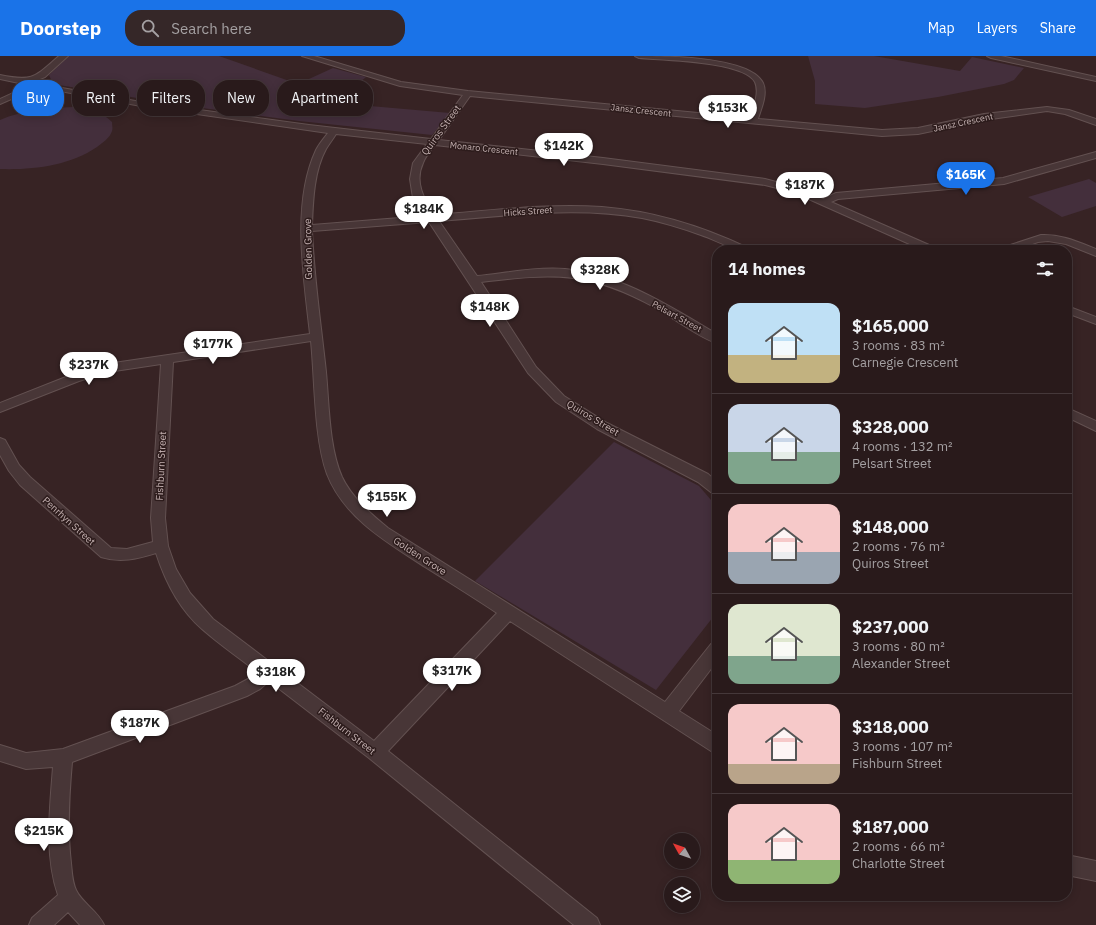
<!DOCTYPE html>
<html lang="en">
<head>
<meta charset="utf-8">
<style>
	:root { --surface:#291a1b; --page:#352728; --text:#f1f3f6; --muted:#a5a1a3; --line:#45383a; --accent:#1a73e8 }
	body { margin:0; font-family:"IBM Plex Sans",sans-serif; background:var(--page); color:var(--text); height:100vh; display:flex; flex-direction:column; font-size:15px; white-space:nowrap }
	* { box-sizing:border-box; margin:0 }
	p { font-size:13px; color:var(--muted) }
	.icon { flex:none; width:22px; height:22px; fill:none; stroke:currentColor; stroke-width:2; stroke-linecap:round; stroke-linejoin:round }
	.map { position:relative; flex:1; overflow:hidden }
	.panel { position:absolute; left:712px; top:189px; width:360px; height:656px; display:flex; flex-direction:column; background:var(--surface); border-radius:16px; box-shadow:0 2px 10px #0003,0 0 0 1px var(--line) }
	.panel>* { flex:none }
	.banner { position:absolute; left:12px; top:24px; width:380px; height:36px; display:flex; gap:8px }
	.needle { width:26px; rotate:310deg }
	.controls { position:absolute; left:664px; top:777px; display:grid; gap:8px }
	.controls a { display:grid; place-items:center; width:36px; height:36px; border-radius:50%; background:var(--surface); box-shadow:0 2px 10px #0003,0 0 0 1px var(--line); font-size:20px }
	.price { position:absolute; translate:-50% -34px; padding:0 9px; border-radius:14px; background:#fff; color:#222; font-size:13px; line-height:26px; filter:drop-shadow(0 1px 2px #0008) }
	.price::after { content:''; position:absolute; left:50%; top:24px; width:12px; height:9px; margin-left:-6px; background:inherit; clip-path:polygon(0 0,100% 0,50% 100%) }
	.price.selected { background:var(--accent); color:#fff }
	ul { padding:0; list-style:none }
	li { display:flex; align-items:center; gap:12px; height:100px; padding:0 16px }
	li+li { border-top:1px solid var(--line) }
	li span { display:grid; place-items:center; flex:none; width:112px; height:80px; border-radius:12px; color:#555 }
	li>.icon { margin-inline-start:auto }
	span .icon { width:48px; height:48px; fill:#fffc; stroke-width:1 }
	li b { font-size:17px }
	h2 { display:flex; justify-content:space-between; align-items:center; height:48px; padding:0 16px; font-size:17px }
	.pill { padding:0 14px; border-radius:16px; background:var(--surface); box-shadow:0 2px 10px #0003,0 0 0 1px var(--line); font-size:14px; line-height:36px }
	.pill.selected { background:var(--accent); color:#fff }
	header { display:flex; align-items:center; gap:24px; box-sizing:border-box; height:56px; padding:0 20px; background:var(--accent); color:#fff }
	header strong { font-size:19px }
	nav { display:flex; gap:22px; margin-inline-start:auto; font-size:14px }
	.search { width:280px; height:36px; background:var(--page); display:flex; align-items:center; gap:10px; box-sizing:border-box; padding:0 14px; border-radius:16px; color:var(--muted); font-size:15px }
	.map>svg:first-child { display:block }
	.green { fill:#442f3c }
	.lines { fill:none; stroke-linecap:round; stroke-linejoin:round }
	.minor-casing { stroke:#635151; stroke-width:2 }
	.minor { fill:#483637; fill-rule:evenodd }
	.labels { text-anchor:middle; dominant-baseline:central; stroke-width:3; stroke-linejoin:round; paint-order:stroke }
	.far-street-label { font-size:9px; fill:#c4b1b1; stroke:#2d1c1c }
	.street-label { font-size:10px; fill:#c4b1b1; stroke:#2d1c1c }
</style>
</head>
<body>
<header>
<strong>Doorstep</strong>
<div class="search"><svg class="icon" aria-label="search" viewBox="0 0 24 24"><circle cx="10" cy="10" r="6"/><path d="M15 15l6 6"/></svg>Search here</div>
<nav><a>Map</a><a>Layers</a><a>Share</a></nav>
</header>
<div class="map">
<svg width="1096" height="869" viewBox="0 0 1096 869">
	<rect width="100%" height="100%" fill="#372324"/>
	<g class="green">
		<path d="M 69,0 L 219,0 L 298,28 L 333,12 L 366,21 L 342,41 L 370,50 L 450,57 L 432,79 L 299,65 L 173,48 L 53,28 L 49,19 Z"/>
		<path d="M 808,0 L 874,0 L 960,15 L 972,1 L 1024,12 L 1014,24 L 1004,28 L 938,41 L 865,52 L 815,48 L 815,25 Z"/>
		<path d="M 73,51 C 89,53 101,55 112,66 C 112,69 113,73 112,75 C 110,82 102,87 97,91 C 69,110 33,114 0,113 L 0,64 C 23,54 48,52 73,51 Z"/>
		<path d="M 1089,123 L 1096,127 L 1096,150 L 1062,161 L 1028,141 Z"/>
		<path d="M 614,386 L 699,430 L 717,451 L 717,556 L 656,634 L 475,525 Z"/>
	</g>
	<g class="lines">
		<g class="minor-casing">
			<g id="minor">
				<path d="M 59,0 L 68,0 L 45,21 L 40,23 L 45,25 L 45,29 L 141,46 L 309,69 L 431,83 L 463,39 L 400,30 L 302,0 L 314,0 L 401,26 L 468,35 L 750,62 C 753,52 760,37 755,26 C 744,5 662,4 639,2 L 635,0 C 663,0 750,0 763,27 C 768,38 761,53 758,63 L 882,74 L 918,72 L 984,58 L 1047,51 L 1069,54 L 1096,63 L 1096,69 L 1065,58 L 1047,55 L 984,64 L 918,78 L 882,80 L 470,40 L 439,84 L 603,102 L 765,123 L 799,132 L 823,143 L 836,137 L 1003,122 L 1096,96 L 1096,102 L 1004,128 L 838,143 L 831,146 L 936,192 L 937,194 L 923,194 L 793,136 L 765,129 L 603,108 L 435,89 C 431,94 425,101 423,107 C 414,126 424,144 435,159 C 490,155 546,147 602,151 C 653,155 702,170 748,192 L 749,194 C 730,194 719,185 701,179 C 682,172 662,166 642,162 C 574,150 506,160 439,165 L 477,220 C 506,217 535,211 565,213 C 621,218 669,250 717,278 L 717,287 C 701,283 672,261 656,252 C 589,215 555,217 481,226 L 536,311 L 564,340 L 607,367 L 708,418 L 717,426 L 717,438 L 712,437 L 698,426 L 597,373 L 556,346 L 528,317 L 429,166 L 312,175 C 314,222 321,269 326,316 C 329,348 329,392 342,421 C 352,442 371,458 388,472 L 665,646 L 711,588 L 717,586 L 717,605 L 679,655 L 717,679 L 717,697 L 711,695 L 510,565 L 388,695 L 597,862 L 600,869 L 574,869 L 369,702 L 269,625 L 260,633 L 247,640 L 72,706 C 69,740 67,773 71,807 C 72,816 72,825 76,834 C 82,847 98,855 104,869 L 80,869 L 68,856 L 54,869 L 29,869 L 32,862 L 58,839 C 44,798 50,752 53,711 L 26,713 L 0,705 L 0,689 L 26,697 L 63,693 L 235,630 L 248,623 L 256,615 C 238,601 219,588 202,573 C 180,554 165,525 156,497 C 137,503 120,507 101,501 L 20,429 L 9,415 L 0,399 L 0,382 L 5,384 L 19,409 L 30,421 L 111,492 L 127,493 L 153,486 L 151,462 L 161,308 L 108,316 L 79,325 L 0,356 L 0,347 L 71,319 L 107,308 L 310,278 C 304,222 291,148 316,94 C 319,88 324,82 328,77 L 141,50 L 49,33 L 34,33 L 0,48 L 0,43 L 22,33 L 18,31 L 19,27 L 0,23 L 0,19 C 33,26 35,21 59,0 ZM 36,27 L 28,29 L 35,26 ZM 336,78 L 427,88 L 413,107 L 410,123 L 413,142 L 425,160 L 312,169 C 313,144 314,115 326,93 C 329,88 333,83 336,78 ZM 311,285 C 315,325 314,382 327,418 C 344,462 388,487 425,511 C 449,526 473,541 497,557 L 374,685 L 213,563 L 190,537 L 176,513 L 168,490 L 165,462 L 173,306 Z"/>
				<path d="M 987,0 L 1001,0 L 1096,21 L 1096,25 L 991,2 Z"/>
				<path d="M 1041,179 C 1061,178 1078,186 1096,193 L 1096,200 L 1066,188 L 1048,185 L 1038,186 L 1015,194 L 1000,194 L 1001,192 Z"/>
				<path d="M 1067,250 L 1096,261 L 1096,268 L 1067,257 Z"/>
				<path d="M 1067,352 L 1096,365 L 1096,375 L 1067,361 Z"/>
				<path d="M 1067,799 L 1096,805 L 1096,825 L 1067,819 Z"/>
			</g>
		</g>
		<use href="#minor" class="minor"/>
	</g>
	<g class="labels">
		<g class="far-street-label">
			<text transform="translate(641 54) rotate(6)">Jansz Crescent</text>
			<text transform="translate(963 66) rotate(-12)">Jansz Crescent</text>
			<text transform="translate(484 92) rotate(6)">Monaro Crescent</text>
			<text transform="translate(528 155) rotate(-4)">Hicks Street</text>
			<text transform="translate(677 260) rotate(29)">Pelsart Street</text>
		</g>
		<g class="street-label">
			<text transform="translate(441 74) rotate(-54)">Quiros Street</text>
			<text transform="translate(308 193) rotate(-91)">Golden Grove</text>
			<text transform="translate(593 362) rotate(31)">Quiros Street</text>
			<text transform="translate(161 410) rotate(-87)">Fishburn Street</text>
			<text transform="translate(69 465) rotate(42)">Penrhyn Street</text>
			<text transform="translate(420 500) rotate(33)">Golden Grove</text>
			<text transform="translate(347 675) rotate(38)">Fishburn Street</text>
		</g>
	</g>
</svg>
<div class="controls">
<a><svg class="needle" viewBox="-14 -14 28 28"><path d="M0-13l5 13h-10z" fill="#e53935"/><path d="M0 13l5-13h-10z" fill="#a5a1a3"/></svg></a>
<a><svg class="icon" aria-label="layers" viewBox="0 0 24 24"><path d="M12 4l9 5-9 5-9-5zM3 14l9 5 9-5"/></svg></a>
</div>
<b class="price" style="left:728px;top:73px">$153K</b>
<b class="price" style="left:564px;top:111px">$142K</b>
<b class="price selected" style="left:966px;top:140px">$165K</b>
<b class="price" style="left:805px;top:150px">$187K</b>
<b class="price" style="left:424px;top:174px">$184K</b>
<b class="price" style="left:600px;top:235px">$328K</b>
<b class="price" style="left:490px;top:272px">$148K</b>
<b class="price" style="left:213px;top:309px">$177K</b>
<b class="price" style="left:89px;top:330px">$237K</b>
<b class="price" style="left:387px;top:462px">$155K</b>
<b class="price" style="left:452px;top:636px">$317K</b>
<b class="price" style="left:276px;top:637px">$318K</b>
<b class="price" style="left:140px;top:688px">$187K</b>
<b class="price" style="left:44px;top:796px">$215K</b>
<div class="banner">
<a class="pill selected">Buy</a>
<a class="pill">Rent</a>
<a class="pill">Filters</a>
<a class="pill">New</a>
<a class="pill">Apartment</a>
</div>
<section class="panel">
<h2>14 homes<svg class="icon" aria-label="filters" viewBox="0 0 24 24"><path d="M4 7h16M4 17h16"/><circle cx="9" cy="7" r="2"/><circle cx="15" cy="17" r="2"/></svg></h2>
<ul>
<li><span style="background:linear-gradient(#bfe0f5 65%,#c2b280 0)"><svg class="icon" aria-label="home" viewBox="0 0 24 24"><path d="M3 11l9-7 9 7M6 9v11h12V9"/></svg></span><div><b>$165,000</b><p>3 rooms · 83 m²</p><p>Carnegie Crescent</p></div></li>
<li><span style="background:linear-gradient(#c9d6e8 60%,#7fa58c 0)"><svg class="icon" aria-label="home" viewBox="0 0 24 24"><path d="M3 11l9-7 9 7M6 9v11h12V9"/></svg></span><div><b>$328,000</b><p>4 rooms · 132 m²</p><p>Pelsart Street</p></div></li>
<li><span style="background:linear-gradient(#f6c9c9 60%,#9aa5b1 0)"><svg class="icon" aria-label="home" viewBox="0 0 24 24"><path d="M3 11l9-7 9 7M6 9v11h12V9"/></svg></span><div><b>$148,000</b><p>2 rooms · 76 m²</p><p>Quiros Street</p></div></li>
<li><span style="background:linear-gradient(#dfe7d0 65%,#7fa58c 0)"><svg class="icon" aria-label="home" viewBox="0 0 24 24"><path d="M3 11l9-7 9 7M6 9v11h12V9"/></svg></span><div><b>$237,000</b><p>3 rooms · 80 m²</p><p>Alexander Street</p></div></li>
<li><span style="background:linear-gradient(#f6c9c9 75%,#b9a48a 0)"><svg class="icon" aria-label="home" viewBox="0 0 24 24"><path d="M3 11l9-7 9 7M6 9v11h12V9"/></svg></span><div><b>$318,000</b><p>3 rooms · 107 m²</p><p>Fishburn Street</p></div></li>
<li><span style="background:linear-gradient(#f6c9c9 70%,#8fb573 0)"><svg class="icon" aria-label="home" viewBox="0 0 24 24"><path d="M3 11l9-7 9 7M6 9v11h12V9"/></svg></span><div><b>$187,000</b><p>2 rooms · 66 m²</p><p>Charlotte Street</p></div></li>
</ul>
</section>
</div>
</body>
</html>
